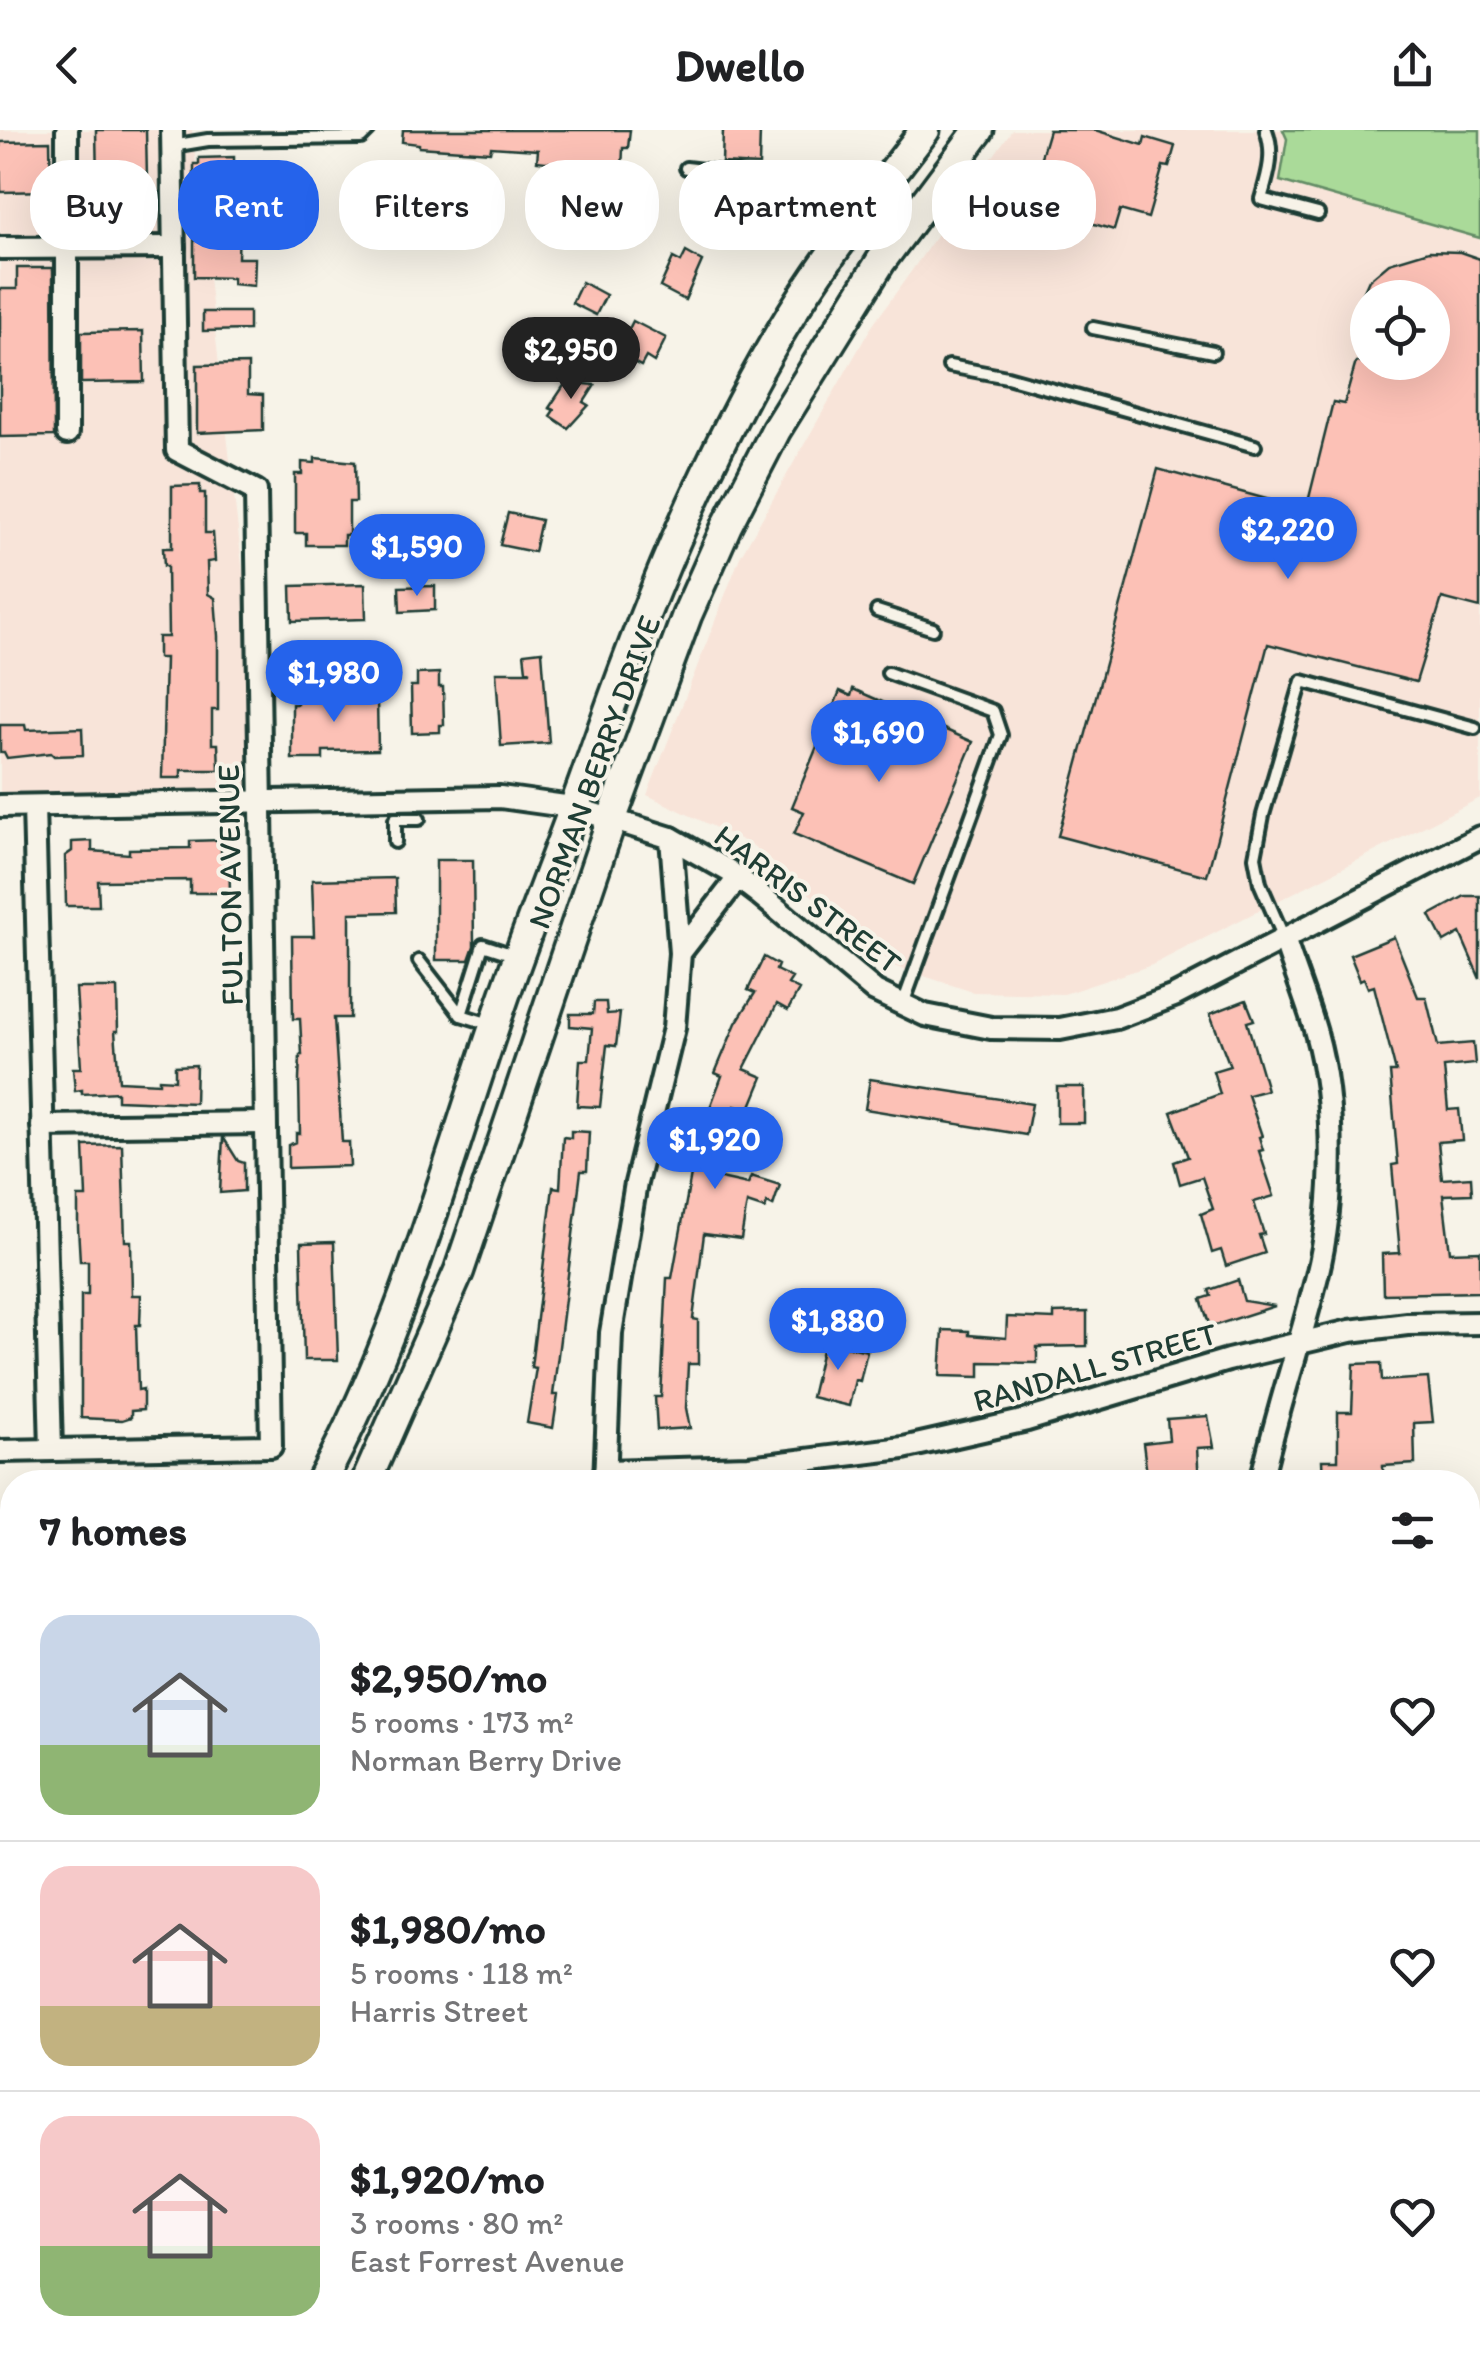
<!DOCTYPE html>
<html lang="en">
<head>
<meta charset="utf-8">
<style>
	:root { --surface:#fff; --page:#f6f6f6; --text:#202124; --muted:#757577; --line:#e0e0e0; --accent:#2563eb }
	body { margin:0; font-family:Itim,sans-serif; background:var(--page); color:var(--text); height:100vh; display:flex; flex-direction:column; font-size:38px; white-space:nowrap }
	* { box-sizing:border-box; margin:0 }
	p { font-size:32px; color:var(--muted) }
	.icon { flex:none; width:55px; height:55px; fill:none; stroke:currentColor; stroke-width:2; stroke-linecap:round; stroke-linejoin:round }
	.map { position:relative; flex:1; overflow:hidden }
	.details { position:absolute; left:0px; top:1340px; width:1480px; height:892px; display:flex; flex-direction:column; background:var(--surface); border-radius:40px 40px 0 0; box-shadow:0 10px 40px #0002 }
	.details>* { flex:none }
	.hud { position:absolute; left:30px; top:30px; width:1420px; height:90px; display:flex; gap:20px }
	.tools { position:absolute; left:1350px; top:150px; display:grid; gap:20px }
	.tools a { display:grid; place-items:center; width:100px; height:100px; border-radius:50%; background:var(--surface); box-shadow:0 10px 40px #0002; font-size:50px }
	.price { position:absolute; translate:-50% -85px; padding:0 22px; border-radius:35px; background:var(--accent); color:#fff; font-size:32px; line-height:65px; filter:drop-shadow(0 2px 5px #0008) }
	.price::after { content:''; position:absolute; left:50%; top:60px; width:30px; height:22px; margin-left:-15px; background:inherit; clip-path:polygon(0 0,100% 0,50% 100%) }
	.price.current { background:#222; color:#fff }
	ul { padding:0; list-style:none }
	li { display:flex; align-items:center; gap:30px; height:250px; padding:0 40px }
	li+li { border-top:2px solid var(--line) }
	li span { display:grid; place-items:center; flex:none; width:280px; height:200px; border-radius:30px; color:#555 }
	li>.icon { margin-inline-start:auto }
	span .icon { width:120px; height:120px; fill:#fffc; stroke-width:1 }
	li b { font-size:42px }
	h2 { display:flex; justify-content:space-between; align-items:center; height:120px; padding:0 40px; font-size:42px }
	.chip { padding:0 35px; border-radius:40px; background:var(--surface); box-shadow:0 10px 40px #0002; font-size:35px; line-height:90px }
	.chip.current { background:var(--accent); color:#fff }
	header { display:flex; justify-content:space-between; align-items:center; height:130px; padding:0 40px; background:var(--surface); font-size:45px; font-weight:700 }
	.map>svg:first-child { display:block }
	.built { fill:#f8e4d9; fill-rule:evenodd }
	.green { fill:#aada99; stroke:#648c66; stroke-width:2.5 }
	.building { fill:#fcc1b6; stroke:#1f3d34; stroke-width:2.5 }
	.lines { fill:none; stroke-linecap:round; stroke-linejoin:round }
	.service-casing { stroke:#1f3d34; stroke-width:18 }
	.minor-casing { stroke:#1f3d34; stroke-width:28 }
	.secondary-casing { stroke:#1f3d34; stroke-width:35 }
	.service { stroke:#f7f3e8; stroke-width:10 }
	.minor { stroke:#f7f3e8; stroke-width:20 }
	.secondary { stroke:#f7f3e8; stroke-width:28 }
	.labels { text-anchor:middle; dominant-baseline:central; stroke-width:8; stroke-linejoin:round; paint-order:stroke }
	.street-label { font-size:32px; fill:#1f3d34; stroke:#f7f3e8 }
</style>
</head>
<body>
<header><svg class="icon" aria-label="back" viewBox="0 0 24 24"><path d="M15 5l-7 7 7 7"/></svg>Dwello<svg class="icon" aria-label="share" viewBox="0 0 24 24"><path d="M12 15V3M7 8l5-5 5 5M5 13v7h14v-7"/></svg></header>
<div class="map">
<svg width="1480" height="2231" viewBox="0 0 1480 2231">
	<rect width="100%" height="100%" fill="#f7f3e8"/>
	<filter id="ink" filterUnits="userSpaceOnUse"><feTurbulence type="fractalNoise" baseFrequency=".01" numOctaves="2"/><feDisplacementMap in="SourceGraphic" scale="20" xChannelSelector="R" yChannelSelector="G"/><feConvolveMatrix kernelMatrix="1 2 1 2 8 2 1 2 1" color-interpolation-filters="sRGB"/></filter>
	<g filter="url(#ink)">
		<g class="built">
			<path d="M 0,0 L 192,0 L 269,670 L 0,675 Z"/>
			<path d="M 1012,0 L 1480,0 L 1480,668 L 1152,835 L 1064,864 L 973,862 L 896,837 L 752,715 L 647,665 L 740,427 L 870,199 ZM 1368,168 L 1432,168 L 1432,232 L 1368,232 Z"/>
			<path d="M 0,1746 L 12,1746 L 12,2220 L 146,2220 L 146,2231 L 0,2231 Z"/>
		</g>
		<path class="green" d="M 1283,0 L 1480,0 L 1480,108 L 1280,51 L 1287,9 Z"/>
		<g class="building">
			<path d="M 96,0 L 146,0 L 147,50 L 97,51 Z"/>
			<path d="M 403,0 L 630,0 L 628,18 L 623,18 L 622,41 L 537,31 L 538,20 L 491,17 L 490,22 L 419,17 L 419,14 L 402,12 Z"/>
			<path d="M 723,0 L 760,0 L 759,35 L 722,33 Z"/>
			<path d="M 1049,0 L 1095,0 L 1143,15 L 1145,7 L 1175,16 L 1169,37 L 1163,36 L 1148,88 L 1120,80 L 1114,100 L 1027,74 Z"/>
			<path d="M 50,11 L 51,61 L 1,62 L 0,12 Z"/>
			<path d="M 234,27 L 234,65 L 240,65 L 238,128 L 255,128 L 254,156 L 233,154 L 233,148 L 194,147 L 194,34 L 199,34 L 199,28 Z"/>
			<path d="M 711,50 L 744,53 L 730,90 L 700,78 Z"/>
			<path d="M 1429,121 L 1460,122 L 1480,129 L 1480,478 L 1442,468 L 1416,552 L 1268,514 L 1207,746 L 1058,706 L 1158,339 L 1306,380 L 1333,272 L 1344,274 L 1356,232 L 1432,232 L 1432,168 L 1361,168 L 1369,150 L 1389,133 Z"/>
			<path d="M 686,122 L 702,131 L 685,170 L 660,157 L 673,128 L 681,132 Z"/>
			<path d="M 17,138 L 53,138 L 54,306 L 0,307 L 0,159 L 17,159 Z"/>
			<path d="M 582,152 L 606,165 L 596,185 L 572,173 Z"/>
			<path d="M 203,182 L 249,182 L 249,200 L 203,201 Z"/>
			<path d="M 633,191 L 666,208 L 654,232 L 646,227 L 641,236 L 617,223 Z"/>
			<path d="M 143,201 L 144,252 L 81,253 L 81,202 Z"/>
			<path d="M 248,234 L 248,264 L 263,265 L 263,300 L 197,303 L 197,235 Z"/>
			<path d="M 569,248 L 576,253 L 595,255 L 584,272 L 589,275 L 568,298 L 550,286 L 554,280 L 549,278 Z"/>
			<path d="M 315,328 L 355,332 L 356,372 L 349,372 L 349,405 L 344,405 L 344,415 L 306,415 L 306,403 L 295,403 L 295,344 L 302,344 L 302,332 L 315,333 Z"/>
			<path d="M 200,355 L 200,363 L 205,363 L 205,403 L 213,403 L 215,431 L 207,432 L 208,464 L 215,468 L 218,506 L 218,580 L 212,580 L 212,614 L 218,614 L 219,640 L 181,640 L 181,648 L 162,648 L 165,528 L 158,528 L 158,507 L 168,507 L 167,436 L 164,436 L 163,418 L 172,418 L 172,356 Z"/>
			<path d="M 508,383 L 541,390 L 534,422 L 500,415 Z"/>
			<path d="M 423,399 L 447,406 L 439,434 L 415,428 Z"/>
			<path d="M 365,454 L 366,489 L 292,491 L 291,456 Z"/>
			<path d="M 435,456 L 435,480 L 400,482 L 399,457 Z"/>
			<path d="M 542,521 L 549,613 L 501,616 L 496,542 L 531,542 L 526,540 L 524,523 Z"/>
			<path d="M 439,543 L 439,557 L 443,557 L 444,595 L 440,595 L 440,602 L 412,603 L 411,556 L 417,556 L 417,544 Z"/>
			<path d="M 853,559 L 973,612 L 913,754 L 794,704 L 804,682 L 792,677 L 840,561 L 851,566 Z"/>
			<path d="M 364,562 L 364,570 L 377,569 L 378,620 L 323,621 L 323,629 L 292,629 L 292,574 L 297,574 L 297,566 L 343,566 L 343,563 Z"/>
			<path d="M 0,595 L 25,595 L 26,600 L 82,598 L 83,625 L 54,626 L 51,623 L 7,628 L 4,622 L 0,622 Z"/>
			<path d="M 221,710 L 221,723 L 229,723 L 230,763 L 190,763 L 190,750 L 98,751 L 99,776 L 66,776 L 65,726 L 72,721 L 72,712 L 92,711 L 92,721 L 129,724 L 129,719 L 190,718 L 190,711 Z"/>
			<path d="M 436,730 L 473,730 L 474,816 L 469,830 L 436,830 Z"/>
			<path d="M 395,748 L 396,782 L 350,783 L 350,888 L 334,888 L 342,1012 L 349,1012 L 350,1036 L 288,1038 L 288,1015 L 296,1012 L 296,1003 L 300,1003 L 299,950 L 300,925 L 302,925 L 300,889 L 293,889 L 292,806 L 314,806 L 312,750 Z"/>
			<path d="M 1465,766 L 1480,766 L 1480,849 L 1460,803 L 1444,812 L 1430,785 Z"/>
			<path d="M 1394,807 L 1418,867 L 1426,867 L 1438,916 L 1473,913 L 1475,934 L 1444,937 L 1448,980 L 1459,979 L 1462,1010 L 1438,1012 L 1442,1049 L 1471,1047 L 1472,1064 L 1443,1065 L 1450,1122 L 1480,1121 L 1480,1162 L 1383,1164 L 1382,1124 L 1400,1123 L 1392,1035 L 1398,1034 L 1390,942 L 1396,942 L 1374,856 L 1368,858 L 1364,848 L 1360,850 L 1350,825 Z"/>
			<path d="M 764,827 L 778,835 L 776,840 L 792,848 L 788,854 L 799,860 L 788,880 L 777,874 L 744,939 L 763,947 L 749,981 L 735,976 L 712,1046 L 748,1054 L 751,1046 L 780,1055 L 773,1076 L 767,1073 L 765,1079 L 747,1073 L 741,1109 L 704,1104 L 693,1189 L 698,1190 L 698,1234 L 688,1234 L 686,1278 L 690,1298 L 657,1300 L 655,1267 L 661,1267 L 667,1148 L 672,1148 L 697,1012 L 722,946 L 715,943 L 736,893 L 755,863 L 748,860 Z"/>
			<path d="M 76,858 L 117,858 L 118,901 L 115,901 L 119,951 L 159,953 L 159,949 L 175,950 L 175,936 L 196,935 L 195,973 L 117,970 L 117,962 L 82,964 L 82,960 L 75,961 L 73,938 L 81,938 Z"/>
			<path d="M 1246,870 L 1254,890 L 1247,892 L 1267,960 L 1248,965 L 1262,1006 L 1259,1007 L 1263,1020 L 1259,1021 L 1274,1066 L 1254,1072 L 1264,1104 L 1259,1105 L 1265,1123 L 1226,1136 L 1221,1120 L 1212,1123 L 1201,1084 L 1213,1079 L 1202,1047 L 1180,1054 L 1174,1032 L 1188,1027 L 1171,982 L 1220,964 L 1213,941 L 1230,936 L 1210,884 Z"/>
			<path d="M 594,872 L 606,872 L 607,884 L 620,883 L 616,916 L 607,915 L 600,977 L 577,976 L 580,930 L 589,930 L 592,898 L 570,896 L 570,884 L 593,884 Z"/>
			<path d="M 870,949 L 1032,974 L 1026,1005 L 865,979 Z"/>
			<rect x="1057" y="957" width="27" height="36"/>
			<path d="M 571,1001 L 589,1002 L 587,1041 L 581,1041 L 553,1265 L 558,1265 L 553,1298 L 527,1293 L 536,1238 L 531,1237 L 553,1057 L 560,1058 L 563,1007 L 571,1008 Z"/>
			<path d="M 223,1007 L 238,1031 L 244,1033 L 244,1061 L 220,1063 Z"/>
			<path d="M 122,1015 L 125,1111 L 131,1111 L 132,1165 L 141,1165 L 140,1195 L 136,1195 L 138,1260 L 143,1259 L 143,1280 L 131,1281 L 131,1287 L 122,1290 L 81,1288 L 81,1165 L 88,1165 L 88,1131 L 80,1131 L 78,1097 L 78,1067 L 86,1067 L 84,1016 Z"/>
			<path d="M 334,1112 L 338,1230 L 304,1230 L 301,1113 Z"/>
			<path d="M 1238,1150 L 1244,1171 L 1275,1176 L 1210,1197 L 1201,1169 L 1211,1166 L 1209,1160 Z"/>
			<path d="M 1087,1182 L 1087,1216 L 1037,1217 L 1037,1233 L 980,1232 L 980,1247 L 940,1246 L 943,1200 L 969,1201 L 969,1205 L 1006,1208 L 1007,1187 L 1054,1189 L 1054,1183 Z"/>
			<path d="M 824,1211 L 867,1221 L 860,1251 L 855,1250 L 849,1276 L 811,1267 Z"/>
			<path d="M 1381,1233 L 1382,1251 L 1428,1248 L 1433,1292 L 1414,1293 L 1415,1334 L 1383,1336 L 1383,1342 L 1362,1343 L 1362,1352 L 1323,1352 L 1322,1330 L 1338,1330 L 1338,1282 L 1352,1282 L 1354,1234 Z"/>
			<path d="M 1208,1286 L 1214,1317 L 1197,1318 L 1199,1352 L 1164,1352 L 1163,1343 L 1147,1345 L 1143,1313 L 1169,1310 L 1167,1289 Z"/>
		</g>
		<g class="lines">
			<g class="service-casing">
				<g id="service">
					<path d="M 1266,0 C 1275,24 1268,45 1261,69 L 1318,84"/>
					<path d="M 172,16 L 208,10 L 361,8 L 369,0"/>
					<path d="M 686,38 L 782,49 L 870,64"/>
					<path d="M 1093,198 L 1213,222"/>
					<path d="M 949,236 L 1007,247 L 1255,316"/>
					<path d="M 877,481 L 933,499"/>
					<path d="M 888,543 L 993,581 L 1001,605 L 903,874"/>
					<path d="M 395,712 L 395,689 L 419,689"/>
					<path d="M 1284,808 L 1260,753 L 1255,727 L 1263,685 L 1302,551 L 1475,598"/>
					<path d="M 419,831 L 461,885 L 490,894"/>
					<path d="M 461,885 L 483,815 L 517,826"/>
				</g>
			</g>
			<g class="minor-casing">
				<g id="minor">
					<path d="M 67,0 L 67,303"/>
					<path d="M 0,118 L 174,117"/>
					<path d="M 0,676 L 500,667 L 572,677 L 671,708 L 729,741 L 758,763 L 875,861 L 925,885 L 991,898 L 1060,899 L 1116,888 L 1174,866 L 1480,707"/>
					<path d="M 34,676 L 51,1320"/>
					<path d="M 671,708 L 680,823"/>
					<path d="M 42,996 L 263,993"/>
					<path d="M 0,1321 L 271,1316 L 256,361 L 177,320 L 172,0"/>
					<path d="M 605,1341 L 749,1337 L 903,1318 L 1027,1290 L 1228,1230 L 1350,1201 L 1407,1194 L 1480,1193"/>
					<path d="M 605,1352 L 611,1203 L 636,1053 L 674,898 L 680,823 L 738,748"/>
					<path d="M 1261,1352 C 1276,1283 1300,1215 1317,1146 C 1335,1073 1336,975 1316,903 C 1307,871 1294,840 1284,808"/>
					<path d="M 0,1739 L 12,1739"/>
					<path d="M 1468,1742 L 1480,1741"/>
					<path d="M 0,2103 L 12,2103"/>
					<path d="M 614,2220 L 614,2231"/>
					<path d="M 1189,2231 L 1189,2220"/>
				</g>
			</g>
			<g class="secondary-casing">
				<g id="secondary">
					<path d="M 321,1352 C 402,1204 445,1039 500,879 C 528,796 562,714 591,631 C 643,482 700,339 780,203 C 822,131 875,66 925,0"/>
					<path d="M 366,1352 L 459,1141 L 611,691 L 687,485 L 727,395 L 776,300 L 881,131 L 979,0"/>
					<path d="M 0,1873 L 12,1852"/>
					<path d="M 0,1953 L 12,1933"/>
				</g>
			</g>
			<use href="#service" class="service"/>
			<use href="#minor" class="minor"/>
			<use href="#secondary" class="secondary"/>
		</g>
	</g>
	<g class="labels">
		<g class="street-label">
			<text transform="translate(594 642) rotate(-70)">NORMAN BERRY DRIVE</text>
			<text transform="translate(230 755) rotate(-91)">FULTON AVENUE</text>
			<text transform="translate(808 769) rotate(37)">HARRIS STREET</text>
			<text transform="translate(1095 1237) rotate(-16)">RANDALL STREET</text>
		</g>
	</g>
</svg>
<div class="tools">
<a><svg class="icon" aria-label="locate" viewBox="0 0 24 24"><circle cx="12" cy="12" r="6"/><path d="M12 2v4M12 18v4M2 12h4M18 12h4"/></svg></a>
</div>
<b class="price current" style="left:571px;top:272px">$2,950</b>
<b class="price" style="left:1288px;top:452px">$2,220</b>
<b class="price" style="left:417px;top:469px">$1,590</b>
<b class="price" style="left:334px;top:595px">$1,980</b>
<b class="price" style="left:879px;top:655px">$1,690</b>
<b class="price" style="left:715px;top:1062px">$1,920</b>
<b class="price" style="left:838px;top:1243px">$1,880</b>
<div class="hud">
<a class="chip">Buy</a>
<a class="chip current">Rent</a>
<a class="chip">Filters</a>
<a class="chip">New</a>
<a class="chip">Apartment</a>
<a class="chip">House</a>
</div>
<section class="details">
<h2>7 homes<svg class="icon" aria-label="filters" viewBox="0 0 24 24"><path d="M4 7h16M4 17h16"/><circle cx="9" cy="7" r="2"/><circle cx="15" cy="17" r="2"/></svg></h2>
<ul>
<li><span style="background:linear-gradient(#c9d6e8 65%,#8fb573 0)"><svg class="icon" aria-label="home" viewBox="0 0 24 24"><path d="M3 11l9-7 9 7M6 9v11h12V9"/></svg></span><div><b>$2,950/mo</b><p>5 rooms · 173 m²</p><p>Norman Berry Drive</p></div><svg class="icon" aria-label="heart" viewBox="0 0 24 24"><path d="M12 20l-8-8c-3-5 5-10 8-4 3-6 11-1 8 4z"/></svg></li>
<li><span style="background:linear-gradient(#f6c9c9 70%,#c2b280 0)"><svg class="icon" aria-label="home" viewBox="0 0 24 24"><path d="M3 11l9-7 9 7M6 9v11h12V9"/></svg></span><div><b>$1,980/mo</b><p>5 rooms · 118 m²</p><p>Harris Street</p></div><svg class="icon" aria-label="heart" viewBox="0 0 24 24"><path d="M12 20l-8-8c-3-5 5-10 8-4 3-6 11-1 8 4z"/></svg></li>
<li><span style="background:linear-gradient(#f6c9c9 65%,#8fb573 0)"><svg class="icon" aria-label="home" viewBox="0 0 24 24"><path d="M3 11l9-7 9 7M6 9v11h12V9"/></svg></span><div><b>$1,920/mo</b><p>3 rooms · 80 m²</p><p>East Forrest Avenue</p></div><svg class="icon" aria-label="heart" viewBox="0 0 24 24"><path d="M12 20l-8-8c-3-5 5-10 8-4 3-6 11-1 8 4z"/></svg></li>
</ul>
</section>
</div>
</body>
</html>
